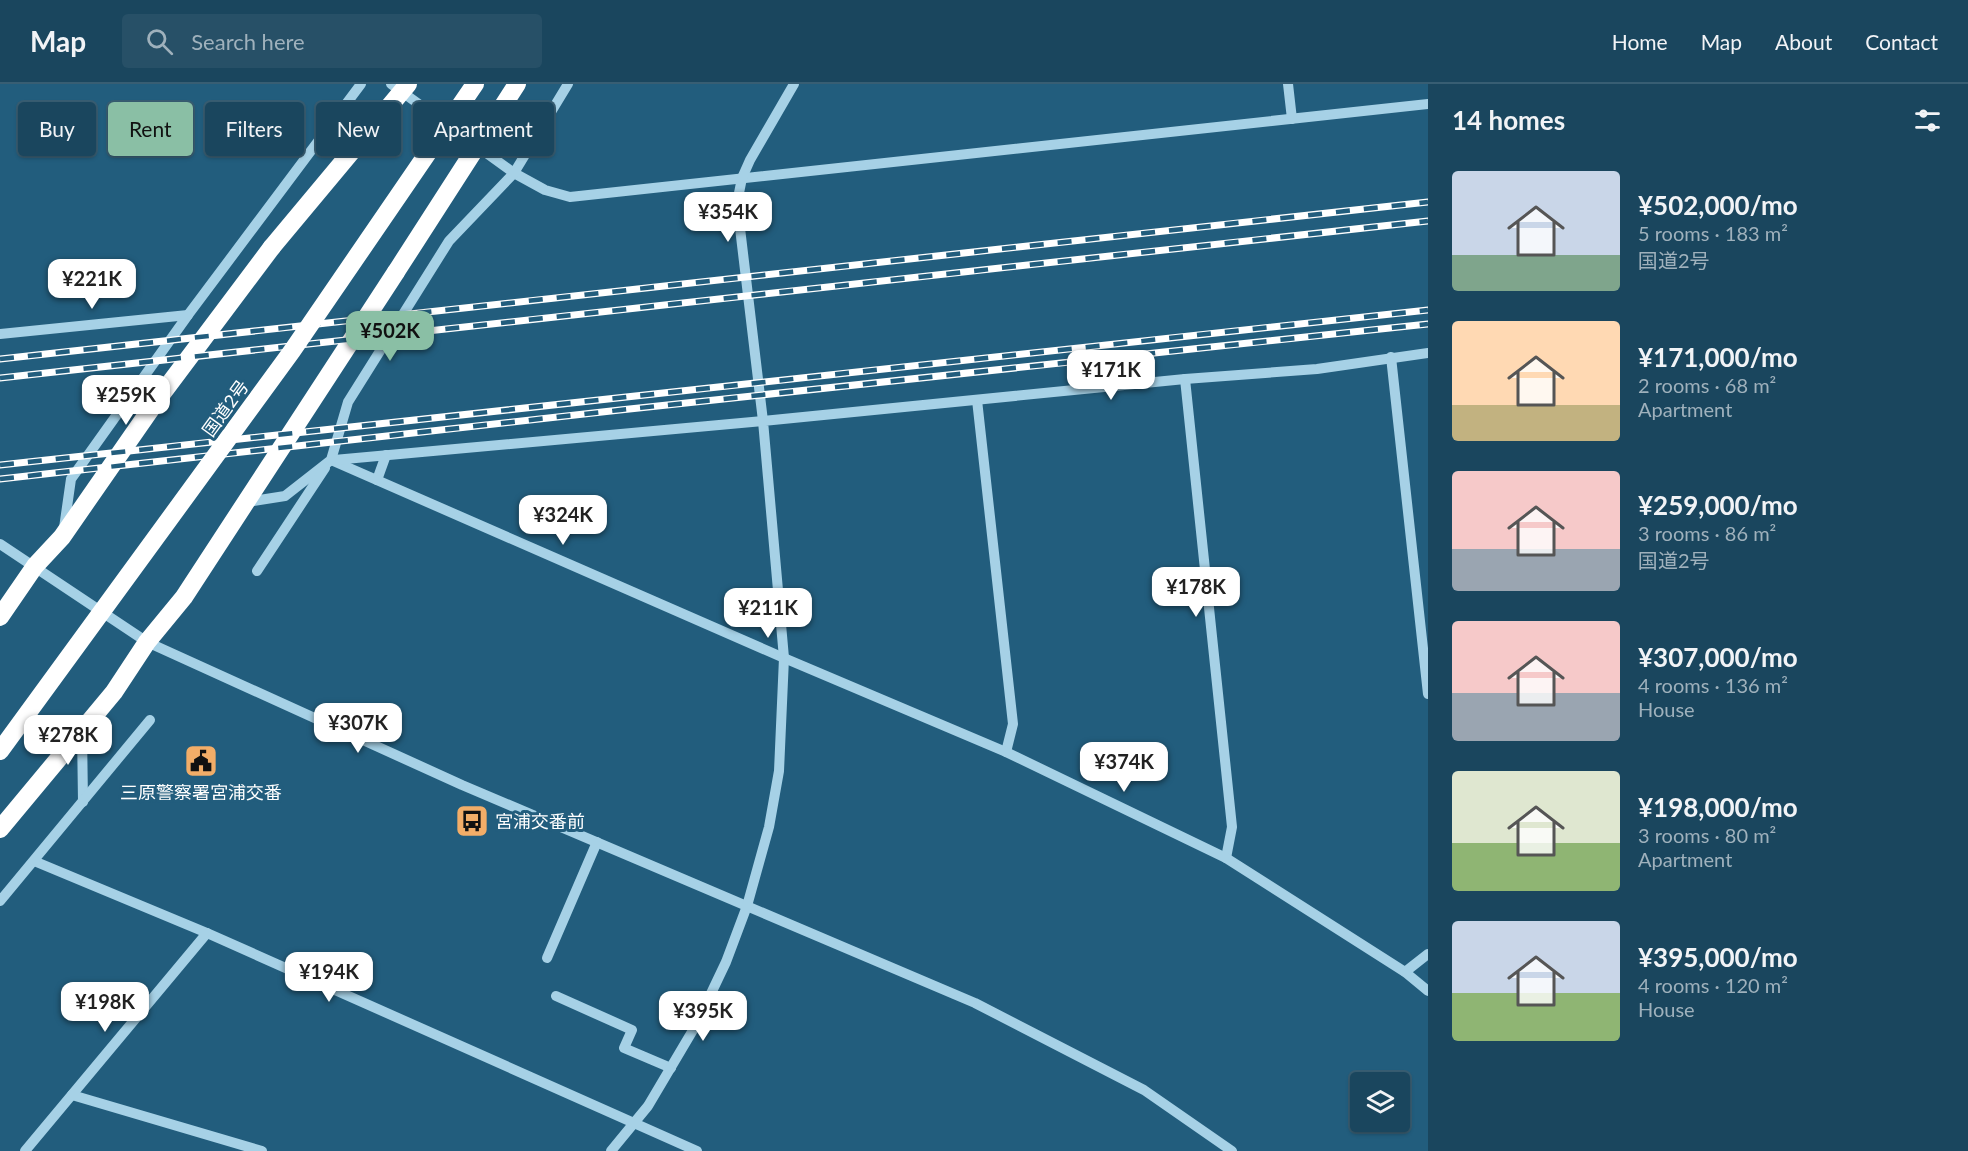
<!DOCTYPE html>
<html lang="en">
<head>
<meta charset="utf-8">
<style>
	:root { --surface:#1a465e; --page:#275067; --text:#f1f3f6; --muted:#9fb1bc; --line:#385e73; --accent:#8abfa5 }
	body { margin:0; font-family:Lato,"Noto Sans JP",sans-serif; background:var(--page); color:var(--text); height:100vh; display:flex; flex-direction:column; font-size:22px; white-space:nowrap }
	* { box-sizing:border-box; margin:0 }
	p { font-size:20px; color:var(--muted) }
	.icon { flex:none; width:33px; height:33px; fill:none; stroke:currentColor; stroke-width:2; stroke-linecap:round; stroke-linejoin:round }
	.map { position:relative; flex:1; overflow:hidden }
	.drawer { display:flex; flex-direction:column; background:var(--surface); width:540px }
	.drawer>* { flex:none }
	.hud { position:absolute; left:18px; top:18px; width:570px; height:54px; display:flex; gap:12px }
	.controls { position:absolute; left:1350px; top:988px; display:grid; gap:12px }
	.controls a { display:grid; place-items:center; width:60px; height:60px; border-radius:6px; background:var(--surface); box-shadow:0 2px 4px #0004,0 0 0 2px var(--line); font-size:30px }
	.price { position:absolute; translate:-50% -51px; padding:0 14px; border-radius:12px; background:#fff; color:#222; font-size:20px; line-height:39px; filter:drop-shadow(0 2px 3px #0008) }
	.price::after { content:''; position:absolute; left:50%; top:36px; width:18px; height:14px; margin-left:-9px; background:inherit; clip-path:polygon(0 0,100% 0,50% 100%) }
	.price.active { background:var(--accent); color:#111 }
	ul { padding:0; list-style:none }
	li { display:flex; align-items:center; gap:18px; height:150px; padding:0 24px }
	li span { display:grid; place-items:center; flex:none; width:168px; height:120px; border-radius:6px; color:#555 }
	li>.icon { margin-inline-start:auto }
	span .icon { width:72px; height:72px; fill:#fffc; stroke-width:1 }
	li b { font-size:26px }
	h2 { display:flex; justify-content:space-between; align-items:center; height:72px; padding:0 24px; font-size:26px }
	.tag { padding:0 21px; border-radius:6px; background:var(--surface); box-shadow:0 2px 4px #0004,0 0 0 2px var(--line); font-size:21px; line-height:54px }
	.tag.active { background:var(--accent); color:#111 }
	header { display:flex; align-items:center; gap:36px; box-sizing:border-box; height:84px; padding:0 30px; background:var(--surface); border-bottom:2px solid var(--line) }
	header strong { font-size:28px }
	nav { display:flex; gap:33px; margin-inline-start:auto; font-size:21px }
	.search { width:420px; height:54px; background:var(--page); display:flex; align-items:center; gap:15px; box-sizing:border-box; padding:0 21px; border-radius:6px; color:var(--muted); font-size:22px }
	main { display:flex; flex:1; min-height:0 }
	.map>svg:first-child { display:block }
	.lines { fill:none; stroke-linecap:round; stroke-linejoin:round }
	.minor { stroke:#a6d1e6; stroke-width:10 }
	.highway { stroke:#fff; stroke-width:18 }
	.rail-casing { stroke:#fff; stroke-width:7 }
	.rail { stroke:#225d7d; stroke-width:4.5; stroke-dasharray:14; stroke-linecap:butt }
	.highway-bridge { stroke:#fff; stroke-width:18 }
	.labels { text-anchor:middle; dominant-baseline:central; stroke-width:6; stroke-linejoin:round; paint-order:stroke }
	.street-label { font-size:18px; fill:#fff; stroke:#225d7d }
	.poi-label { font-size:18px; fill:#fff; stroke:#225d7d }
</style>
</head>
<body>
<header>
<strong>Map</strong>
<div class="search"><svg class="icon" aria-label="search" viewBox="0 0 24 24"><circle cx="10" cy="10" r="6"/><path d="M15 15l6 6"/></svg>Search here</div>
<nav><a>Home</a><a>Map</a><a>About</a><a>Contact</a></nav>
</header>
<main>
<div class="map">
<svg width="1428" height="1067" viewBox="0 0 1428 1067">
	<rect width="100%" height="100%" fill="#225d7d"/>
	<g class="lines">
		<g class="minor">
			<path d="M 391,0 L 514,89 L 545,106 L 570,113 L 1428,20"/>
			<path d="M 1288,0 L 1292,35"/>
			<path d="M 0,250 L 188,231"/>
			<path d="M 1391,273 L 1428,610"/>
			<path d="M 1185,295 L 1232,743 L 1226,774"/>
			<path d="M 977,316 L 1013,640 L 1006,668"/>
			<path d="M 331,376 L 784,574 L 1006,668 L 1226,774 L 1405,888 L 1428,907"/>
			<path d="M 334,376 L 763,337 L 737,119 L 742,94 L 750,76 L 794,0"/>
			<path d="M 377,396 L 386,371"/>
			<path d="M 247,418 L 285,412 L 331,376 L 348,318 L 449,157 L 514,89 L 568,0"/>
			<path d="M 64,444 L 71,395 L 188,231 L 361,0"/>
			<path d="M 0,460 L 147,558 L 462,701 L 975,919 L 1144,1006 L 1232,1067"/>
			<path d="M 257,487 L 325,384"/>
			<path d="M 82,647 L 83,718"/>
			<path d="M 34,777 L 207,849 L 697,1067"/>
			<path d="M 0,817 L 150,636"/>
			<path d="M 547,874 L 597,758"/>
			<path d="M 1405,888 L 1428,870"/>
			<path d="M 556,912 L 632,946 L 624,964 L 671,984"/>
			<path d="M 72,1011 L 262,1067"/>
			<path d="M 25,1067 L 207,849"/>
			<path d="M 611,1067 L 648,1022 L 696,941 L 726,878 L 747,822 L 769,743 L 779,687 L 784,574 L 763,337 L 1185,295 L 1317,285 L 1428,269"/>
		</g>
		<g class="highway">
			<path d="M 0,533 L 35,482 L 62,453 L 155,319 L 272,163"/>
			<path d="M 0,745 L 114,608 L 147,558 L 184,513 L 396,188"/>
		</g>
		<g class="rail-casing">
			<g id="rail">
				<path d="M 0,275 L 1428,118"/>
				<path d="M 0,294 L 1428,137"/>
				<path d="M 0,381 L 1428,226"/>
				<path d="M 0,395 L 620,326 L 1428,240"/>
			</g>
		</g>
		<use href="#rail" class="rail"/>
		<g class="highway-bridge">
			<path d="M 272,163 L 408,0"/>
			<path d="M 396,188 L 517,0"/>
			<path d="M 0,667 L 292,267 L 475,0"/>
		</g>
	</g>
	<defs>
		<g id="civic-square" transform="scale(1.725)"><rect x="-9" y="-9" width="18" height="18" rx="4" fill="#f2ad68" stroke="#225d7d"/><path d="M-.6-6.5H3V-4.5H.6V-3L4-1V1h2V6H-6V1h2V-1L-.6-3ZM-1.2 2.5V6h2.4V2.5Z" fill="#111"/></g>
		<g id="bus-square" transform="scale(1.725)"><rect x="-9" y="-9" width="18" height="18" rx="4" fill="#f2ad68" stroke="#225d7d"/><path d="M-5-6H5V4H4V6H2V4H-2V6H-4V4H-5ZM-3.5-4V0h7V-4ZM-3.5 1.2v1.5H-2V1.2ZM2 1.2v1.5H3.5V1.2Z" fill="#111"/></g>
	</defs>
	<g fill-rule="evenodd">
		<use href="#civic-square" x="201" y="677"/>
		<use href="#bus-square" x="472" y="737"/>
	</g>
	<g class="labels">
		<g class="street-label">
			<text transform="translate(225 324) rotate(-54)">国道2号</text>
		</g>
		<g class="poi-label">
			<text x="201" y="708">三原警察署宮浦交番</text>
			<text x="495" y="737" text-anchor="start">宮浦交番前</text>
		</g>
	</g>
</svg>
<div class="controls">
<a><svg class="icon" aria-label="layers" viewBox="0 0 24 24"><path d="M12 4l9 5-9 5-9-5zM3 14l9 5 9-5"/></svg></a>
</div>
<b class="price" style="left:728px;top:159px">¥354K</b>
<b class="price" style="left:92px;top:226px">¥221K</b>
<b class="price active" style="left:390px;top:278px">¥502K</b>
<b class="price" style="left:1111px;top:317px">¥171K</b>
<b class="price" style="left:126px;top:342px">¥259K</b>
<b class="price" style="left:563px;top:462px">¥324K</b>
<b class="price" style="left:1196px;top:534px">¥178K</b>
<b class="price" style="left:768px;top:555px">¥211K</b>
<b class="price" style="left:358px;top:670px">¥307K</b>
<b class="price" style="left:68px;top:682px">¥278K</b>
<b class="price" style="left:1124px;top:709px">¥374K</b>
<b class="price" style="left:329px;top:919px">¥194K</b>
<b class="price" style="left:105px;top:949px">¥198K</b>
<b class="price" style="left:703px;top:958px">¥395K</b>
<div class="hud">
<a class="tag">Buy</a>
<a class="tag active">Rent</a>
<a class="tag">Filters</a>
<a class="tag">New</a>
<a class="tag">Apartment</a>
</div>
</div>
<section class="drawer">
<h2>14 homes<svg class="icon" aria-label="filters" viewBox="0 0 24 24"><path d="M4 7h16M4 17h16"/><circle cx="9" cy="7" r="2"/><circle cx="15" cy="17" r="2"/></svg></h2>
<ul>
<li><span style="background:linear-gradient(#c9d6e8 70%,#7fa58c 0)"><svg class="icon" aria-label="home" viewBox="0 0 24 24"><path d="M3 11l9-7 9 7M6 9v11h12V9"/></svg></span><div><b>¥502,000/mo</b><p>5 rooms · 183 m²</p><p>国道2号</p></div></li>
<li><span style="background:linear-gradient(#ffd9b3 70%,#c2b280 0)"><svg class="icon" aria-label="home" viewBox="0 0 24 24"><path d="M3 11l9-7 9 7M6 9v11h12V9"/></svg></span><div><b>¥171,000/mo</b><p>2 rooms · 68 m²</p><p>Apartment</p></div></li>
<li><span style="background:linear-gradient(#f6c9c9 65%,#9aa5b1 0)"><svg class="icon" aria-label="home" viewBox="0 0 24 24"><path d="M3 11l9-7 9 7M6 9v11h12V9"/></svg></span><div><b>¥259,000/mo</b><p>3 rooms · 86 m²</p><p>国道2号</p></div></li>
<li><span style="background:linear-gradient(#f6c9c9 60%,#9aa5b1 0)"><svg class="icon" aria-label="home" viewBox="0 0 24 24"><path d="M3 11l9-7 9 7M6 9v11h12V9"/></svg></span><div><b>¥307,000/mo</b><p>4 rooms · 136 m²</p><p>House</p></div></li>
<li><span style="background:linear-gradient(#dfe7d0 60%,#8fb573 0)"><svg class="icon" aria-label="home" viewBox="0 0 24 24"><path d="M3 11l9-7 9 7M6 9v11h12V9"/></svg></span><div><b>¥198,000/mo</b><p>3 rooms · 80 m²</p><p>Apartment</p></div></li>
<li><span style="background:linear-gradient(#c9d6e8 60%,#8fb573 0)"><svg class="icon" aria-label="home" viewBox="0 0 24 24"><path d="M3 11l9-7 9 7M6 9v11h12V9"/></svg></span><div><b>¥395,000/mo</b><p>4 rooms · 120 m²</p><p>House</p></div></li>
</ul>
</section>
</main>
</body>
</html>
